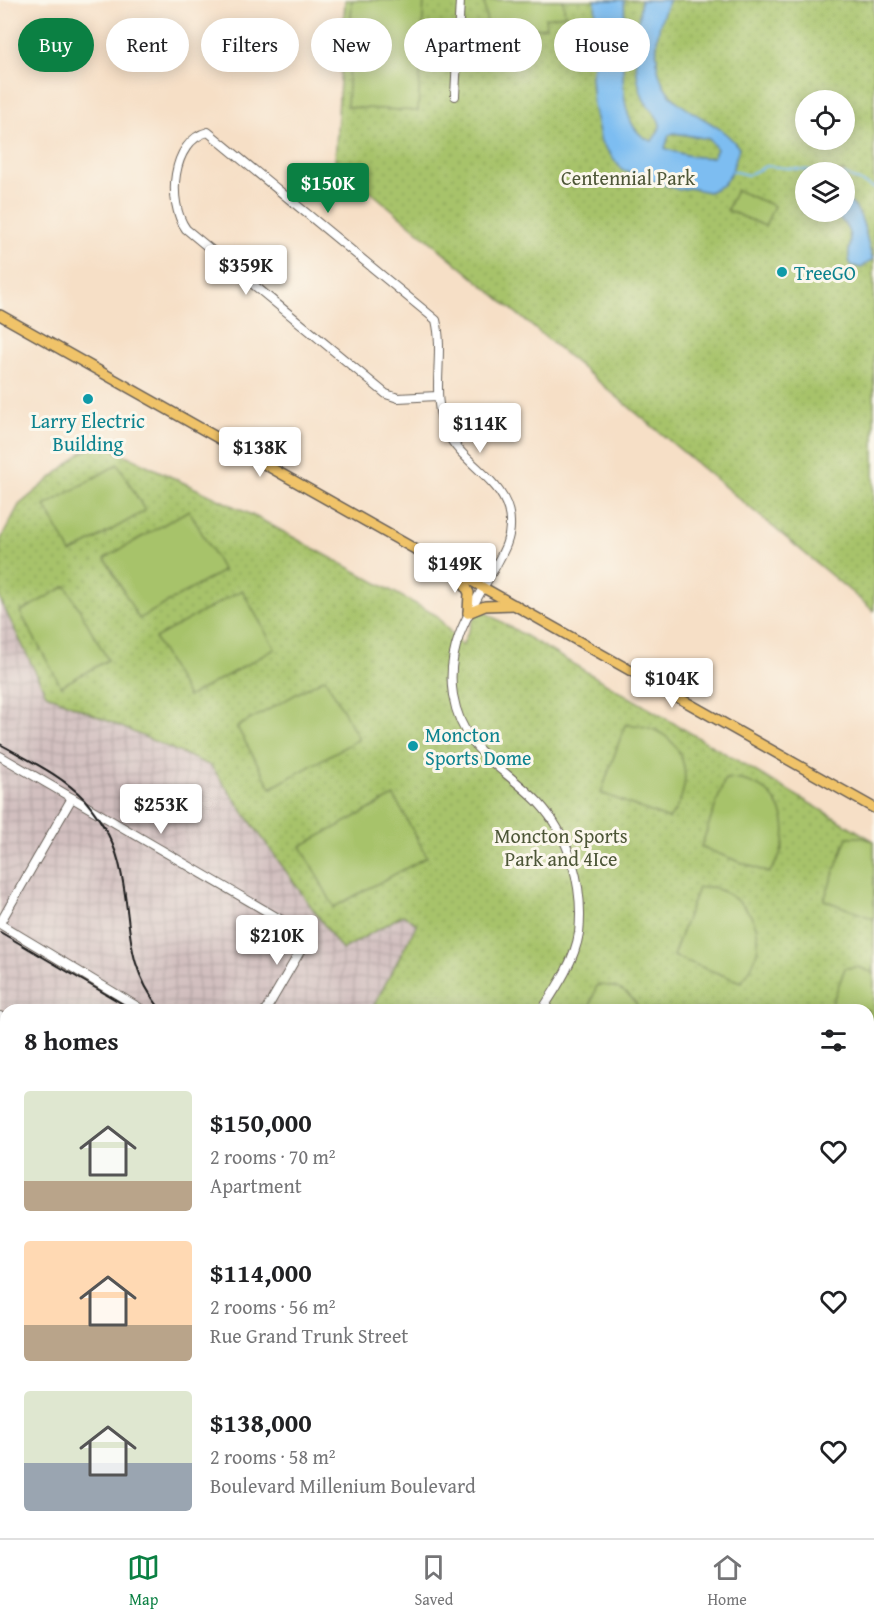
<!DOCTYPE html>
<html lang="en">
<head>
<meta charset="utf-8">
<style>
	:root { --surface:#fff; --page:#f2f2f2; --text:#202124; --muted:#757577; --line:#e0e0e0; --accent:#0b8043 }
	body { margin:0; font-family:"Gentium Book Plus",serif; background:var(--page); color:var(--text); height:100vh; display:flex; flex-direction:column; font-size:22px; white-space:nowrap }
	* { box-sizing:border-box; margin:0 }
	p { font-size:20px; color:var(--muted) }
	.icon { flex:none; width:33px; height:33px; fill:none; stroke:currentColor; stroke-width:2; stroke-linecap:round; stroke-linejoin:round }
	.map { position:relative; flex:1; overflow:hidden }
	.details { position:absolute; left:0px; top:1004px; width:874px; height:536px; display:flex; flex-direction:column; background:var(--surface); border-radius:18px 18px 0 0; box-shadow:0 3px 15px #0003 }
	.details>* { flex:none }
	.hud { position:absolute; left:18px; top:18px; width:838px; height:54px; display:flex; gap:12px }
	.controls { position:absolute; left:795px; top:90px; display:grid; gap:12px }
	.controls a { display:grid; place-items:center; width:60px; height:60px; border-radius:50%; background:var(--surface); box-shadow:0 3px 15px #0003; font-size:30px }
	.price { position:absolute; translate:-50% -51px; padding:0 14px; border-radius:6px; background:#fff; color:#222; font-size:20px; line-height:39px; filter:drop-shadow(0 2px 3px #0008) }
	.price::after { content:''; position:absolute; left:50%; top:36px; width:18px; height:14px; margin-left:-9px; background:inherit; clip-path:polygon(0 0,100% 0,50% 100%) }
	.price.on { background:var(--accent); color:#fff }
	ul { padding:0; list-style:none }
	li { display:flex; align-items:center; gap:18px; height:150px; padding:0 24px }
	li span { display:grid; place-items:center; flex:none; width:168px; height:120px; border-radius:6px; color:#555 }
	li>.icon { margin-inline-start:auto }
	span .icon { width:72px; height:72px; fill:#fffc; stroke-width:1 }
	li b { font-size:26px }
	h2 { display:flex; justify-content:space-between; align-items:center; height:72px; padding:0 24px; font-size:26px }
	.chip { padding:0 21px; border-radius:27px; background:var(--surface); box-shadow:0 3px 15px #0003; font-size:21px; line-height:54px }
	.chip.on { background:var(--accent); color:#fff }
	.tab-bar { display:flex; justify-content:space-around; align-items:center; height:84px; border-top:2px solid var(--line); background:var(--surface); font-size:16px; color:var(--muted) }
	.tab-bar a { display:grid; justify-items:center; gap:3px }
	.tab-bar .on { color:var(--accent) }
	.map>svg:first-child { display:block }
	.industrial { fill:url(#industrial-grid) }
	.park { fill:url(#park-dots); stroke:#627043; stroke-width:1.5; fill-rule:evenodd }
	.pitch { fill:#a7c36a; stroke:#627043; stroke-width:1.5 }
	.water { fill:#7dbdf1; stroke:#4c6c86; stroke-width:1.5; fill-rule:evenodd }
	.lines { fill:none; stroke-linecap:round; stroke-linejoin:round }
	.stream { stroke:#7dbdf1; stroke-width:2 }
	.minor-casing { stroke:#686058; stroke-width:10 }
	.major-casing { stroke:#686058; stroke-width:12 }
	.minor { stroke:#fff; stroke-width:8 }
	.major { stroke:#f0c369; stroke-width:9 }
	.rail { stroke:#1c1c1c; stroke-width:2 }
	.culture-dot { fill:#0f9aa8; stroke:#fbf7ec; stroke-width:2 }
	.labels { text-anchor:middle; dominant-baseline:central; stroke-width:6; stroke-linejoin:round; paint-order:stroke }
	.park-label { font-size:20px; fill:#4d5637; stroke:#fbf7ec }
	.culture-label { font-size:20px; fill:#0d838f; stroke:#fbf7ec; text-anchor:start }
</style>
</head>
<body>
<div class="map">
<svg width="874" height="1538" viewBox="0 0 874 1538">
	<defs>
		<pattern id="industrial-grid" width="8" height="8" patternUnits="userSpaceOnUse" patternTransform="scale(1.5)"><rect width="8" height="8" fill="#d2bfbf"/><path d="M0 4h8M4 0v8" fill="none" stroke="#b4a4a4"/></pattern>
		<pattern id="park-dots" width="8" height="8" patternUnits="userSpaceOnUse" patternTransform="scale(1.5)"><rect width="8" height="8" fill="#a7c36a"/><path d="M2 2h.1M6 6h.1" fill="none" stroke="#8fa75b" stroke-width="1.8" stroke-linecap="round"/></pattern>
	</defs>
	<rect width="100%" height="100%" fill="#fbf7ec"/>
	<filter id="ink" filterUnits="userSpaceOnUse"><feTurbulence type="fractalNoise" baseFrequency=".0167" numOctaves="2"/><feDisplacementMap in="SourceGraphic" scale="12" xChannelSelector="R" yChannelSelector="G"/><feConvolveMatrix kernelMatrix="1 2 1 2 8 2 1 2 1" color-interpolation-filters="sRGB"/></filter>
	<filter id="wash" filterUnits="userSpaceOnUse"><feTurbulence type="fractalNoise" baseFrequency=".008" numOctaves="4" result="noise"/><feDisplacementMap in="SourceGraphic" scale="24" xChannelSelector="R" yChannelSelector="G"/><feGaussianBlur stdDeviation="1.35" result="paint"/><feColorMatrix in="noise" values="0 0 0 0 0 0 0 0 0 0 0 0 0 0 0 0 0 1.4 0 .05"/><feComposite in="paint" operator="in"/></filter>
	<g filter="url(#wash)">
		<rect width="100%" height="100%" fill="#f6dfc6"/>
		<g class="industrial">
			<path d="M 0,599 L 46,694 L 211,766 L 342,950 L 403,915 L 417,924 L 372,1009 L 6,1010 L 6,1215 L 0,1216 Z"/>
			<path d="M 874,1164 L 874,1273 L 868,1273 L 868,1168 Z"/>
		</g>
		<g class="park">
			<path d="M 345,0 L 874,0 L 874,611 L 335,162 ZM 806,100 L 844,100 L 844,140 L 806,140 ZM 806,172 L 844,172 L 844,212 L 806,212 Z"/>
			<path d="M 102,444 L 258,518 L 436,615 L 462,646 L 478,608 L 874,841 L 874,1069 L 869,1069 L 868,1010 L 372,1009 L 417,924 L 403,915 L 342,950 L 211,766 L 46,694 L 0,599 L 0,541 L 19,505 L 81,453 Z"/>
		</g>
		<g class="pitch">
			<path d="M 352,0 L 424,0 L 418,111 L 347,107 Z"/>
			<path d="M 484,0 L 563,0 L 565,15 L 545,18 L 546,27 L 509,32 L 508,23 L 487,25 Z"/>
			<path d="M 736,190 L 774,206 L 765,226 L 727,210 Z"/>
			<path d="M 118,464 L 145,511 L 71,553 L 45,506 Z"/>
			<path d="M 189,510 L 223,571 L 139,619 L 105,558 Z"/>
			<path d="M 66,586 L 108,660 L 61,686 L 20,612 Z"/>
			<path d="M 242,590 L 275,649 L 188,697 L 155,638 Z"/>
			<path d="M 325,678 L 359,739 L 271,788 L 237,727 Z"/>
			<path d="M 625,725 C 681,722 702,778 669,819 L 601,793 Z"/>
			<path d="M 725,779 C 781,777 802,832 769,873 L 701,847 Z"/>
			<path d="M 394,796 L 427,857 L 334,907 L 301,846 Z"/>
			<path d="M 847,837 L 860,837 L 874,841 L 874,919 L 824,900 Z"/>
			<path d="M 712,887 C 758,903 773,944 741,982 L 673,956 L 698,888 Z"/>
			<path d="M 858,967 L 874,973 L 874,1050 L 869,1048 L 868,1010 L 830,1009 L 845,968 Z"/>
			<path d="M 597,985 C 616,985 631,992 639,1009 L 589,1009 Z"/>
		</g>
		<g class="water">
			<path d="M 595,0 L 624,0 C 628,35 608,128 652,141 C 655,136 660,131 660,125 C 660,117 646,106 643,98 C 631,68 637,30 641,0 L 670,0 C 653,31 648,79 679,103 C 701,120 721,124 739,148 L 732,171 L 723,185 L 709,192 L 689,188 L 679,190 L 622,170 L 601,142 L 593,104 L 591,77 L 597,43 ZM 674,133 L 709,139 L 717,149 L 713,157 C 700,159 678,154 665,148 L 669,135 Z"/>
			<path d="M 805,194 L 806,212 L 844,212 L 845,198 C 867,213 864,237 873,259 L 861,268 L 851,265 C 845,254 853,245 849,233 C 840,206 820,221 804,212 L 800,201 Z"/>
		</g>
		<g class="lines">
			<g class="stream">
				<path d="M 732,171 L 748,175 L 766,166 L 829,172"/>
				<path d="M 844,174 L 874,188"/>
			</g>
		</g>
	</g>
	<g filter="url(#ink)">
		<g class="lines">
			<g class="minor-casing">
				<g id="minor">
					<path d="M 455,96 L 460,0"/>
					<path d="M 437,396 L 398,398 L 386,394 L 186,229 C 167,203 171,141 208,132 L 436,320 C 445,357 429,396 447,432 C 463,466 509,481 510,522 C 511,540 502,554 494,569 C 471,609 445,646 453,695 C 463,753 502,765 538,802 C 570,836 584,887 579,933 C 575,960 557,987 542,1010"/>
					<path d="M 0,756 L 309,936 L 266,1010"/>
					<path d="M 0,923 L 72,798"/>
					<path d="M 0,924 L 143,1010"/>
					<path d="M 0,1016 L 6,1020"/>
					<path d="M 0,1099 L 6,1102"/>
					<path d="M 0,1256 L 6,1255"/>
					<path d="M 106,1538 L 106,1533"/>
					<path d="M 187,1538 L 187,1533"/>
					<path d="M 267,1538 L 267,1533"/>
					<path d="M 345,1538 L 345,1533"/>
					<path d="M 431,1538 L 432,1533"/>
					<path d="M 512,1538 L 513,1533"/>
					<path d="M 607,1538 L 608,1533"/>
					<path d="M 688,1538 L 689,1533"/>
				</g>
			</g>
			<g class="major-casing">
				<g id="major">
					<path d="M 0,315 L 874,808"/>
					<path d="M 459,573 L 469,593 L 468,613"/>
					<path d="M 468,613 L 485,606 L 515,605"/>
					<path d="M 868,1272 L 874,1271"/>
					<path d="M 0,1424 L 6,1423"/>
				</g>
			</g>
			<use href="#minor" class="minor"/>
			<use href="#major" class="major"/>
			<g class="rail">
				<path d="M 0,744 C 28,760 62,775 84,799 C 102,820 116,845 121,872 C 133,925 123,962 161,1010"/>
				<path d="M 0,932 L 133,1010"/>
				<path d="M 868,1158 L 874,1153"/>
			</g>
		</g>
	</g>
	<g class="culture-dot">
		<circle cx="782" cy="272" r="6"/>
		<circle cx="88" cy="399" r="6"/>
		<circle cx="413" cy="746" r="6"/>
	</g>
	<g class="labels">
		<g class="park-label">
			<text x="628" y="177">Centennial Park</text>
			<text x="561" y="835">Moncton Sports<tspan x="561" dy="23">Park and 4Ice</tspan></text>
		</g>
		<g class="culture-label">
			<text x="794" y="272">TreeGO</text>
			<text x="88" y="420" text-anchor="middle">Larry Electric<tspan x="88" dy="23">Building</tspan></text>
			<text x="425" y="734">Moncton<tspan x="425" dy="23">Sports Dome</tspan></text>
		</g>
	</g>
</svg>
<div class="controls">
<a><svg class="icon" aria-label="locate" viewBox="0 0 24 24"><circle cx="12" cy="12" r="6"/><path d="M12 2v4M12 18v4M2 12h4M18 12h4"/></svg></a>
<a><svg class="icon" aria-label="layers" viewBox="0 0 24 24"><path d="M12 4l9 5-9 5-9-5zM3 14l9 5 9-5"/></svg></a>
</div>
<b class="price on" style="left:328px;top:214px">$150K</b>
<b class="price" style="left:246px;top:296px">$359K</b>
<b class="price" style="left:480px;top:454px">$114K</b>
<b class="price" style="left:260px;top:478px">$138K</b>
<b class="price" style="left:455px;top:594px">$149K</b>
<b class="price" style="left:672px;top:709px">$104K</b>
<b class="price" style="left:161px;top:835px">$253K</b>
<b class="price" style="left:277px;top:966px">$210K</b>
<div class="hud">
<a class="chip on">Buy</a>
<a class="chip">Rent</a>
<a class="chip">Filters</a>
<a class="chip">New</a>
<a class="chip">Apartment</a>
<a class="chip">House</a>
</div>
<section class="details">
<h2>8 homes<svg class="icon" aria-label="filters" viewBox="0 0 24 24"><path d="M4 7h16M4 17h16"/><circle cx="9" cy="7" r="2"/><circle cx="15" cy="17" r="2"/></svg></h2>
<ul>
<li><span style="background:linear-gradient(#dfe7d0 75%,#b9a48a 0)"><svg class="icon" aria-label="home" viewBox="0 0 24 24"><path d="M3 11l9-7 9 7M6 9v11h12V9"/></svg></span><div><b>$150,000</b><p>2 rooms · 70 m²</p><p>Apartment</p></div><svg class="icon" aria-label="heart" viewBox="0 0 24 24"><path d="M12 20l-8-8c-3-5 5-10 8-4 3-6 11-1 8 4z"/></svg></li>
<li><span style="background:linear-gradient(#ffd9b3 70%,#b9a48a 0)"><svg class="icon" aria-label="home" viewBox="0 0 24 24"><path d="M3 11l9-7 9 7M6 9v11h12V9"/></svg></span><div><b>$114,000</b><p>2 rooms · 56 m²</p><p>Rue Grand Trunk Street</p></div><svg class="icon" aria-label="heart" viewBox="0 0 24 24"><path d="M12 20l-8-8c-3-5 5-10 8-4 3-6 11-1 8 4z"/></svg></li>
<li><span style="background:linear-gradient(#dfe7d0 60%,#9aa5b1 0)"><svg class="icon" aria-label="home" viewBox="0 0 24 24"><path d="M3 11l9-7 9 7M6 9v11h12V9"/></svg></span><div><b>$138,000</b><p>2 rooms · 58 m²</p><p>Boulevard Millenium Boulevard</p></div><svg class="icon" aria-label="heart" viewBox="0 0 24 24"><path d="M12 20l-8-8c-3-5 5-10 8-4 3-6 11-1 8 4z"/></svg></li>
</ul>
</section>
</div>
<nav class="tab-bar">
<a class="on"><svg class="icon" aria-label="map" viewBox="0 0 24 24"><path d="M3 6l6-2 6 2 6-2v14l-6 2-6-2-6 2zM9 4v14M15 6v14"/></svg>Map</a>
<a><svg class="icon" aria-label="saved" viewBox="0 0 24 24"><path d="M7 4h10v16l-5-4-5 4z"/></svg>Saved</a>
<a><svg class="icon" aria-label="home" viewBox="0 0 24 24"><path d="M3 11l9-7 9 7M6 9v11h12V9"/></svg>Home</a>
</nav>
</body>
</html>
